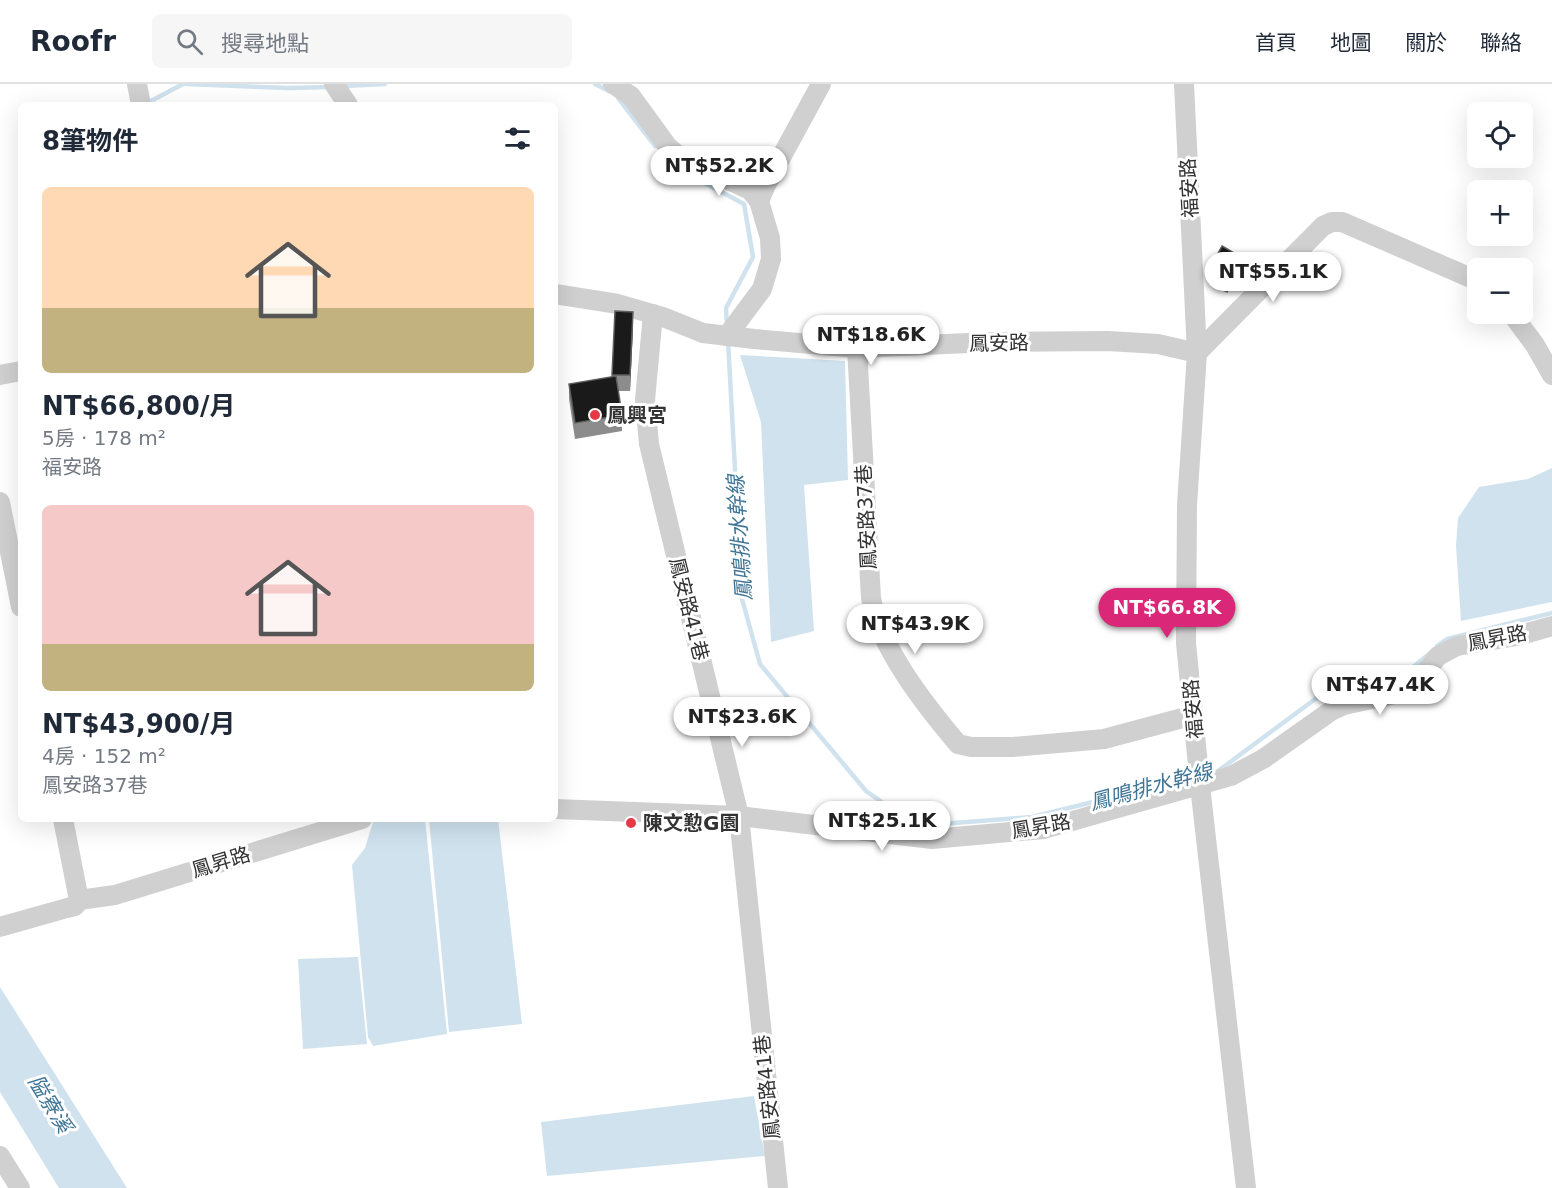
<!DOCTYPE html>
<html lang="zh-TW">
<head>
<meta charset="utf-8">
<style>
	:root { --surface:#fff; --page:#f6f6f7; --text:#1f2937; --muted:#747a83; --line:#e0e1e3; --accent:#db2777 }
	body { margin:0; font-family:"DejaVu Sans","Noto Sans TC",sans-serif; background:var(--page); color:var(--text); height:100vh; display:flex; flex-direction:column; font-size:22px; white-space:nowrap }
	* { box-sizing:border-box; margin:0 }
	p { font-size:20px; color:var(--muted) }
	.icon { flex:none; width:33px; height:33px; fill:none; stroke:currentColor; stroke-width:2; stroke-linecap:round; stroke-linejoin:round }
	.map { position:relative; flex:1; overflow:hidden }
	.drawer { position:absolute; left:18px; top:18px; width:540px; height:720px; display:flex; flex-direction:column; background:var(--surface); border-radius:9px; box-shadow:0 6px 24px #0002 }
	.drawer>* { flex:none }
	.controls { position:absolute; left:1467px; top:18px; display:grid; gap:12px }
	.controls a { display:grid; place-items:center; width:66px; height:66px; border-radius:9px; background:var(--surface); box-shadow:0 6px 24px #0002; font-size:30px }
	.price { position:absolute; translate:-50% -51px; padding:0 14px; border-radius:21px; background:#fff; color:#222; font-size:20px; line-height:39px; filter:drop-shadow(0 2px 3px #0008) }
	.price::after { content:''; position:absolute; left:50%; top:36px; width:18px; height:14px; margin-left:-9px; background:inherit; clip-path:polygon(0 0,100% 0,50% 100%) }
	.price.selected { background:var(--accent); color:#fff }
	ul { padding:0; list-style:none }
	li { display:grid; align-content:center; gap:12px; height:318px; padding:0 24px }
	li span { display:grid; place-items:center; height:186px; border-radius:9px; color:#555 }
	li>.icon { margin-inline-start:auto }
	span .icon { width:108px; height:108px; fill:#fffc; stroke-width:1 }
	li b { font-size:26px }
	h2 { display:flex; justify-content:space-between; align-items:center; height:72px; padding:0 24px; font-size:26px }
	header { display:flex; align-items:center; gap:36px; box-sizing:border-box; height:84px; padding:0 30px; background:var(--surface); border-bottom:2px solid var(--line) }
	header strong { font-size:28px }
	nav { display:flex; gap:33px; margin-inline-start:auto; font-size:21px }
	.search { width:420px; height:54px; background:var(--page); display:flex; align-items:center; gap:15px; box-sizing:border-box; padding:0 21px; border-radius:9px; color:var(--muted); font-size:22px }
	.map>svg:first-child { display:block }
	.water { fill:#cfe2ee }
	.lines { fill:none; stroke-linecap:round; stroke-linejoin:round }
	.stream { stroke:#cfe2ee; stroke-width:4.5 }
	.minor { stroke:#d0d0d0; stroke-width:20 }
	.wall { fill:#8c8c8c }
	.shaded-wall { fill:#5f5f5f }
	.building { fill:#1a1a1a; stroke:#5f5f5f; stroke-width:1.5 }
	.poi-dot { fill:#e63946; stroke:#fff; stroke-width:2 }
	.labels { text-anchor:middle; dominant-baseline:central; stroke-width:6; stroke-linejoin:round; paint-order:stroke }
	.street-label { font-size:20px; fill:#333; stroke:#fff }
	.poi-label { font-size:20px; font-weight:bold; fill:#333; stroke:#fff; text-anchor:start }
	.water-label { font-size:21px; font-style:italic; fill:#3f7597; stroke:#fff }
</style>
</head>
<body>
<header>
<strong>Roofr</strong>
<div class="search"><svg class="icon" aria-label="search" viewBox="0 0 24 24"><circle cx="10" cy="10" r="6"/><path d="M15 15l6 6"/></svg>搜尋地點</div>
<nav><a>首頁</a><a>地圖</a><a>關於</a><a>聯絡</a></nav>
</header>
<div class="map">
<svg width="1552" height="1104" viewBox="0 0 1552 1104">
	<rect width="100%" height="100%" fill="#fff"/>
	<g class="water">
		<path d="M 740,271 L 845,277 L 848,396 L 804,401 L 814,547 L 771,558 L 761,338 Z"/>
		<path d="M 1552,384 L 1552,518 L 1461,537 L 1456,462 L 1458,434 L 1479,403 L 1528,395 Z"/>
		<path d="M 387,735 L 425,735 L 447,950 L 373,962 L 368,953 L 352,781 L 365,764 L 373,738 Z"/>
		<path d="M 429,735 L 498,735 L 522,940 L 449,948 Z"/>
		<path d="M 358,873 L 367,960 L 303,965 L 298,875 Z"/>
		<path d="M 0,903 L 127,1104 L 59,1104 L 0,1008 Z"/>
		<path d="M 754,1012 L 765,1072 L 547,1092 L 541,1038 Z"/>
	</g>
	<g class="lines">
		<g class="stream">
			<path d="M 186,0 L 288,4 L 330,3"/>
			<path d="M 595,0 L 609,7"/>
			<path d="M 342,2 L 385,0"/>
			<path d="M 618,14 L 655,62"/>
			<path d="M 151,17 L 183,0"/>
			<path d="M 660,68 L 669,80 L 744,120 L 753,173 L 726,224 L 727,242"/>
			<path d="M 728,256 L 742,515 L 760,580 L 866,707 L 916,742 L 1032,733 L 1166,700"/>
			<path d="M 1437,562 L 1447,555 L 1552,529"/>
			<path d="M 1218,687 L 1322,610 L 1402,592 L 1429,570"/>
		</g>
		<g class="minor">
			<path d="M 137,0 L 141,21"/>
			<path d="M 334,0 L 348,21"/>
			<path d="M 613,0 L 631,12 L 668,63 L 681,74 L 750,106 L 759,117 L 770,154 L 771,175 L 762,205 L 727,252"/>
			<path d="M 1184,0 L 1197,269 L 1187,421 L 1186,559 L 1200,702 L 1246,1104"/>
			<path d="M 759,117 L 766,101 L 821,0"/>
			<path d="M 555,210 L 618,220 L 663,233 L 703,249 L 754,255 L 857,264 L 991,258 L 1108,257 L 1158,260 L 1197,269 L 1323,142 L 1332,138 L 1342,138 L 1478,197"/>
			<path d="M 653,230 L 645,316 L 649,360 L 739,732 L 778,1104"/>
			<path d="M 1512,230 L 1535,261 L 1552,291"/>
			<path d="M 857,264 L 871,514 C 880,564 925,621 958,660 L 971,663 L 1013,663 L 1104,655 L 1194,631"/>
			<path d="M 0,291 L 21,287"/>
			<path d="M 0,418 L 21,523"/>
			<path d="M 555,725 L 739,732 L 932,755 L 1044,745 L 1231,692 L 1263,675 L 1331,627 L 1344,621 L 1404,608 L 1415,602 L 1438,572 L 1457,562 L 1517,552 L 1552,542"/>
			<path d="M 79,816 L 115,811 L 362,735"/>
			<path d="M 0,843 L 67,824 L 75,822 L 79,816 L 63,735"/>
			<path d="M 0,1072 L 20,1104"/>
		</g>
	</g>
	<g class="wall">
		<path d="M 1241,184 L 1227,209 L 1208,199 L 1208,188 Z"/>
		<path d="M 615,227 L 633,244 L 630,307 L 618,307 L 622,331 L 622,347 L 575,355 L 569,315 L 569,300 L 612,293 Z"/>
	</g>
	<g class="shaded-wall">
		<path d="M 1241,173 L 1241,184 L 1227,209 L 1227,199 Z"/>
		<path d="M 633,228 L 633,244 L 630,307 L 630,291 Z"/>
	</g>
	<g class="building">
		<path d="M 1222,162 L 1241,173 L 1227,199 L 1208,188 Z"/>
		<path d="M 615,227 L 633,228 L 630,291 L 612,291 Z"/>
		<path d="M 616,292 L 622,331 L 575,339 L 569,300 Z"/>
	</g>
	<g class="poi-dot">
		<circle cx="595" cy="331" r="6"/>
		<circle cx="631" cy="739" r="6"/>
	</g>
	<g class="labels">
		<g class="street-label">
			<text transform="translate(1189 104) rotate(-93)">福安路</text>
			<text transform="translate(999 259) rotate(-1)">鳳安路</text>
			<text transform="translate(866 433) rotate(-93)">鳳安路37巷</text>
			<text transform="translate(689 525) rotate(76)">鳳安路41巷</text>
			<text transform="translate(1497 554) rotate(-11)">鳳昇路</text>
			<text transform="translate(1193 625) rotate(-95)">福安路</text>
			<text transform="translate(1041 742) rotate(-10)">鳳昇路</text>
			<text transform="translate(221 778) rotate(-17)">鳳昇路</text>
			<text transform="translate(767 1003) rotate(-96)">鳳安路41巷</text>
		</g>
		<g class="poi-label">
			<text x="607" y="331">鳳興宮</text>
			<text x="643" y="739">陳文懃G園</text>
		</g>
		<g class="water-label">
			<text transform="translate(740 454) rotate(-94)">鳳鳴排水幹線</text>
			<text transform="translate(1151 703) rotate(-15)">鳳鳴排水幹線</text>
			<text transform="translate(50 1020) rotate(59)">隘寮溪</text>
		</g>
	</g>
</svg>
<div class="controls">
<a><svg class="icon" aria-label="locate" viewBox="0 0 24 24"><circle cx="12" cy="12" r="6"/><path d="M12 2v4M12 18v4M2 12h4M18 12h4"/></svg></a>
<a>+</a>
<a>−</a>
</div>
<b class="price" style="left:719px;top:113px">NT$52.2K</b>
<b class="price" style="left:1273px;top:219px">NT$55.1K</b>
<b class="price" style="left:871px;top:282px">NT$18.6K</b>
<b class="price selected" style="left:1167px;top:555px">NT$66.8K</b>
<b class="price" style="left:915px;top:571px">NT$43.9K</b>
<b class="price" style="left:1380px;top:632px">NT$47.4K</b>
<b class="price" style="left:742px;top:664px">NT$23.6K</b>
<b class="price" style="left:882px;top:768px">NT$25.1K</b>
<section class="drawer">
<h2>8筆物件<svg class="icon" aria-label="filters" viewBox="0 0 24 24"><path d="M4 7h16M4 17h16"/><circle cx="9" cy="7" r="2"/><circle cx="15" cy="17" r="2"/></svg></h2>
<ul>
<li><span style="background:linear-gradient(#ffd9b3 65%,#c2b280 0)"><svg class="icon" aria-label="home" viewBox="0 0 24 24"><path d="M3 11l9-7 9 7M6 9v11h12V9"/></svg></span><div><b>NT$66,800/月</b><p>5房 · 178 m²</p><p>福安路</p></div></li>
<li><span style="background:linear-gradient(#f6c9c9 75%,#c2b280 0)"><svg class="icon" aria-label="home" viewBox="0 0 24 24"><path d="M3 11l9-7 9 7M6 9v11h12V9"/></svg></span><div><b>NT$43,900/月</b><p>4房 · 152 m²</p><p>鳳安路37巷</p></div></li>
</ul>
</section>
</div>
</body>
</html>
